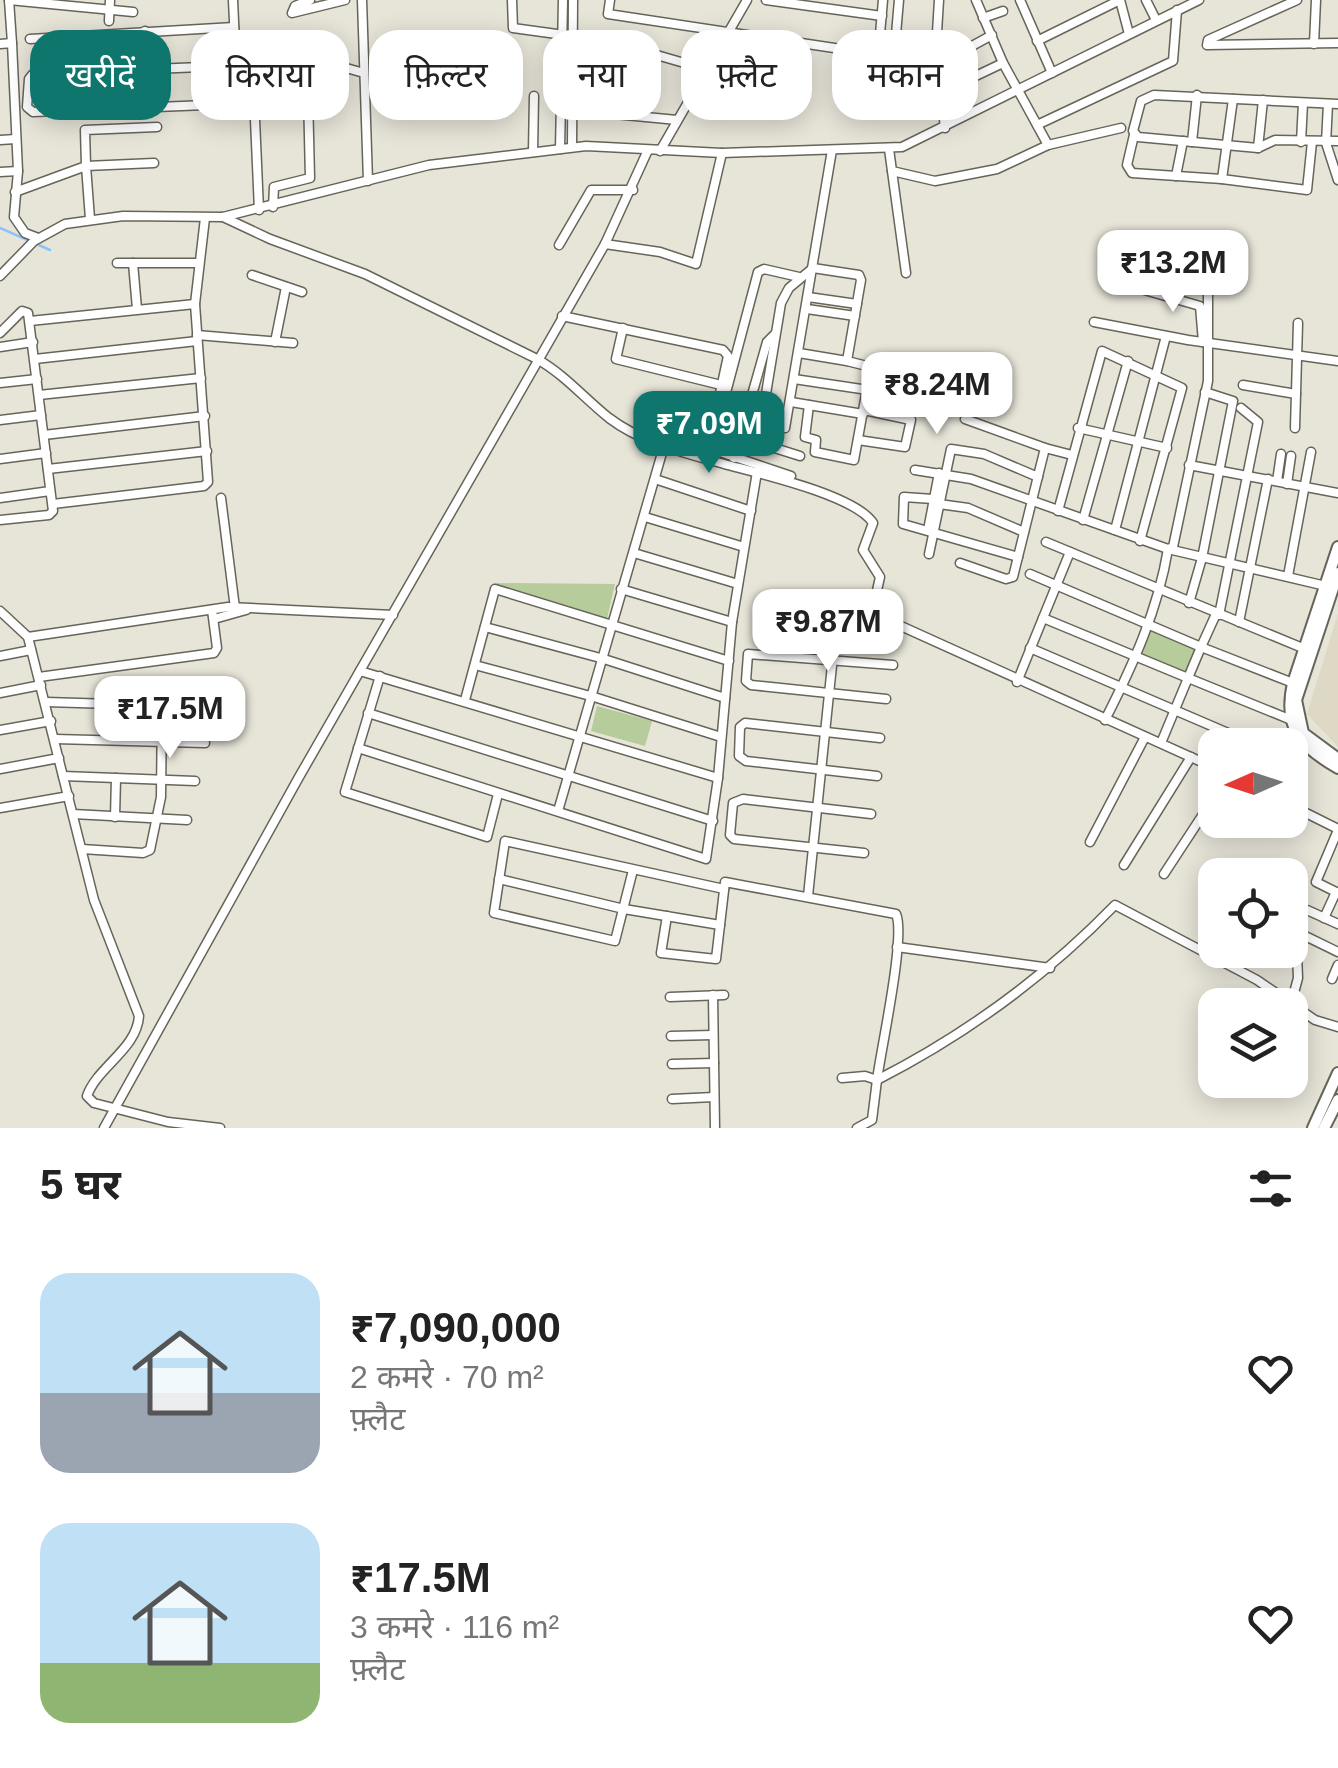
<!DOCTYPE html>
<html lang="hi">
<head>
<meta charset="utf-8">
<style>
	:root { --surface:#fff; --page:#f2f2f2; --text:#222; --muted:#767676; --accent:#0f766e }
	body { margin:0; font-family:Arial,"Noto Sans Devanagari",sans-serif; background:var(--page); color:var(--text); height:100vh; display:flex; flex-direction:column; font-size:38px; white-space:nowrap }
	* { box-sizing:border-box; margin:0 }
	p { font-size:32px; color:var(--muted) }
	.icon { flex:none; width:55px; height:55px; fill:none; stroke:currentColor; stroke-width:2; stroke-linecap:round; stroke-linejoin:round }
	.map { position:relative; height:1128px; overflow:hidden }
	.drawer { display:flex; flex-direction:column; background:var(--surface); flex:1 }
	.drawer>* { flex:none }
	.guide { position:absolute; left:30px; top:30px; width:1280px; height:90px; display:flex; gap:20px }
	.needle { width:65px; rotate:267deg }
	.fabs { position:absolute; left:1198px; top:728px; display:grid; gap:20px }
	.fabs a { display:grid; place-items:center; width:110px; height:110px; border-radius:20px; background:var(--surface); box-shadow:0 5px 25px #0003; font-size:50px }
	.price { position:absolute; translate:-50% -85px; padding:0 22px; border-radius:20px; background:#fff; color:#222; font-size:32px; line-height:65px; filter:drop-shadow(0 2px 5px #0008) }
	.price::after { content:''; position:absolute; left:50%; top:60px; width:30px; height:22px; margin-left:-15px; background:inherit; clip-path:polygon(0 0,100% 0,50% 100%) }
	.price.active { background:var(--accent); color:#fff }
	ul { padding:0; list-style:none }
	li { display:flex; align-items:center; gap:30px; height:250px; padding:0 40px }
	li span { display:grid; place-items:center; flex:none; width:280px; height:200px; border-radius:30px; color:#555 }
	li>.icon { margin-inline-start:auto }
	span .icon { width:120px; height:120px; fill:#fffc; stroke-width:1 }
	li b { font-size:42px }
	h2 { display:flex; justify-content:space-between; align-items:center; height:120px; padding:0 40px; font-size:42px }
	.tag { padding:0 35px; border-radius:30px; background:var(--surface); box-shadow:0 5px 25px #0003; font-size:35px; line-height:90px }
	.tag.active { background:var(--accent); color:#fff }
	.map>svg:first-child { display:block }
	.built { fill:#ded9c5 }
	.green { fill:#b6cc9b }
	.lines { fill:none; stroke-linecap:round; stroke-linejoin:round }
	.stream { stroke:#8ac2f9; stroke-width:2.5 }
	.minor-casing { stroke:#67645a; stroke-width:11 }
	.major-casing { stroke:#67645a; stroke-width:14 }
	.minor { stroke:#fff; stroke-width:8 }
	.major { stroke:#fff; stroke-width:10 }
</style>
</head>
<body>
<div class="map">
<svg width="1338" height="1128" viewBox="0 0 1338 1128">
	<rect width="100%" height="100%" fill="#e7e4d8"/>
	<path class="built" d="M 1338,613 L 1338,747 L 1307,714 Z"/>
	<g class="green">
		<path d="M 493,583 L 615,584 L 607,619 Z"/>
		<path d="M 1149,628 L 1197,647 L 1186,674 L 1139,655 Z"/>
		<path d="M 597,706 L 652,721 L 645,746 L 591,731 Z"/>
	</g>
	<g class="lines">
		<path class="stream" d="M 0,228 L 50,250"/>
		<g class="minor-casing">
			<g id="minor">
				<path d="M 9,0 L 133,12"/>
				<path d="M 9,0 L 12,43"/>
				<path d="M 233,0 L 235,43 L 253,74 L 259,210"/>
				<path d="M 310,0 L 295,6 L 292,13 L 345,0"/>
				<path d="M 362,0 L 368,181"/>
				<path d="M 512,0 L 513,28 L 564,35"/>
				<path d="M 610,0 L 608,14 L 894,57 L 899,0"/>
				<path d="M 766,0 L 882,16"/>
				<path d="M 939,0 L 936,49 L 945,128"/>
				<path d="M 976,0 L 1003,63 L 1048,145"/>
				<path d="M 1020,0 L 1052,73"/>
				<path d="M 1146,0 L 1156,20"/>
				<path d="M 1297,0 L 1208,40 L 1207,45 L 1338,43"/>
				<path d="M 983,18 L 1003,11"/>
				<path d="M 109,21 L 110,0"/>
				<path d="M 145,31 L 148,107"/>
				<path d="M 880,34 L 883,0"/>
				<path d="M 591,36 L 705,69"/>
				<path d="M 30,39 L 234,27"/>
				<path d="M 604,39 L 596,109 L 604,113 L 677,120"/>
				<path d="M 1037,41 L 1120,0 L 1129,34"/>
				<path d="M 0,44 L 12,43 L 18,171 L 14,217 L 25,233 L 38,238"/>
				<path d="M 1314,44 L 1316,0"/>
				<path d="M 952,57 L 992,35"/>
				<path d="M 249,65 L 33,74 L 29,79 L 27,107 L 33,112 L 256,103"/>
				<path d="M 322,67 L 339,66 L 364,73"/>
				<path d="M 963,82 L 1003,63"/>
				<path d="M 1233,99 L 1222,179 L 1307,190 L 1312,142"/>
				<path d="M 1328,104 L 1326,143 L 1338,180"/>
				<path d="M 1338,104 L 1154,95 L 1141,101 L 1133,131 L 1138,137 L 1258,148 L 1275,140 L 1338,141"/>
				<path d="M 1037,125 L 1173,61 L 1177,10"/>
				<path d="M 1134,135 L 1127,165 L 1132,173 L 1222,179"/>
				<path d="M 0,140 L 16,139"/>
				<path d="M 1192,142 L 1197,95"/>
				<path d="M 1301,142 L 1303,103"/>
				<path d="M 572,147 L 573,0"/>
				<path d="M 1258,148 L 1263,100"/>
				<path d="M 560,149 L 563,0"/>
				<path d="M 889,149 L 892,171 L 935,181 L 997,169 L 1048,145 L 1121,128"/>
				<path d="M 660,151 L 747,0"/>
				<path d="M 533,152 L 534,96"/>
				<path d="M 892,171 L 906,273"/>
				<path d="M 0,172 L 18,171"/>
				<path d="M 1176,176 L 1183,141"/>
				<path d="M 15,192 L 86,166 L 85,130 L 157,127"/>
				<path d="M 273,207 L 274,187 L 310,178 L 307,53"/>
				<path d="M 223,217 L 270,239 L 365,274 L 537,359 C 565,375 584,398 609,418 C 642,443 685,453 724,464 C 757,473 855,495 873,523 L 863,550 L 880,577 L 872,613 L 1215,768"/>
				<path d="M 90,219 L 86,166 L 154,163"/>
				<path d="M 605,244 L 660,252 L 696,264 L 722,153"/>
				<path d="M 559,245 L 591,190 L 633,190"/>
				<path d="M 117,263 L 199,263"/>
				<path d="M 133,263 L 137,309"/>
				<path d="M 252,275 L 302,292"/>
				<path d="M 0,276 L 34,241 L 65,224 L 123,216 L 223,217 L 429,165 L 586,146 L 722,153 L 902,147 L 1199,0"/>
				<path d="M 1141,289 L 1200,306 L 1203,342"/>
				<path d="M 808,297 L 857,304"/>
				<path d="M 807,309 L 855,316"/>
				<path d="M 562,316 L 723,350 L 728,356 L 720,393"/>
				<path d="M 30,321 L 195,304"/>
				<path d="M 1094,322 L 1188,340 L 1338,361"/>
				<path d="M 623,328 L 616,359 L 721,385"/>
				<path d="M 0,333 L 22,311 L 28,313 L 53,511 L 49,515 L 0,520"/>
				<path d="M 197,335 L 293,343"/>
				<path d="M 275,342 L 286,287"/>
				<path d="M 0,347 L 33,342"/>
				<path d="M 799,353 L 847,361"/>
				<path d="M 35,359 L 197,341"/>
				<path d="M 794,379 L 868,390"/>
				<path d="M 0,383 L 37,379"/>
				<path d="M 1243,385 L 1296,394"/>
				<path d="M 39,395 L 201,378"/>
				<path d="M 791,402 L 863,414"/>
				<path d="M 0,420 L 41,415"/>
				<path d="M 785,428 L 832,150"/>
				<path d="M 1078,428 L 1167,448"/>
				<path d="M 1295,428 L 1298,323"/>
				<path d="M 44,435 L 205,416"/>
				<path d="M 740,437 L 800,456"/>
				<path d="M 858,440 L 905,447 L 911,420 L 864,410"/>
				<path d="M 758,442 L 781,303 L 789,288 L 813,268 L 859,275 L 861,280 L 847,361 L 871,367 L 854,460 L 815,452 L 816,440 L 805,437 L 809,405"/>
				<path d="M 1045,448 L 1072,455"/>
				<path d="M 734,458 L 767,342 L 774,335"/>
				<path d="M 0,459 L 46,453"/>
				<path d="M 1189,465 L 1338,493"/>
				<path d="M 48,469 L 207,451"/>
				<path d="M 915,470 L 971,479 L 1168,549 L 1330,587"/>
				<path d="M 791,476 L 711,449 L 758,272 L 764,269 L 799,277"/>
				<path d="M 655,479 L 751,511"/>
				<path d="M 1277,481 L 1281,454"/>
				<path d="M 1287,484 L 1291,456"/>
				<path d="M 0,498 L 50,491"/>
				<path d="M 221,498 L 235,608"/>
				<path d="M 933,499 L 904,497 L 903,524 L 1018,557"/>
				<path d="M 53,504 L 204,486 L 208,482 L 195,304 L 205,218"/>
				<path d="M 939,504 L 968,508 L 1024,532"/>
				<path d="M 1058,511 L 1102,351 L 1182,388 L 1140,541"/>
				<path d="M 645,517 L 744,547"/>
				<path d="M 1083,520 L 1128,361"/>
				<path d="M 928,530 L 939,473"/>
				<path d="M 1115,530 L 1166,336"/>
				<path d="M 1046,542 L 1305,649"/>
				<path d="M 1070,552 L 1043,618 L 1188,678 L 1161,743"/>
				<path d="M 634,553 L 738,584"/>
				<path d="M 929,554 L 951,449 L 984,454 L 1038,477"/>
				<path d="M 960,563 L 1006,579 L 1013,577 L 1045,448 L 965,419"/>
				<path d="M 1030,574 L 1201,647 L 1216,614"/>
				<path d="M 1288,576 L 1311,452"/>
				<path d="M 621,589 L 732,622"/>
				<path d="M 1189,603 L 1202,558 L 1233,401 L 1205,392"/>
				<path d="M 0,611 L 28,637 L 94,900 L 139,1016 C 137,1049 97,1067 87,1096 L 94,1103 L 168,1122 L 220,1128"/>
				<path d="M 1219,615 L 1258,422 L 1241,408"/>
				<path d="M 214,619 L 246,610"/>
				<path d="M 1239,622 L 1268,479"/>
				<path d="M 485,627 L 604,659 L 725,698"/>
				<path d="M 28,637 L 228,607 L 393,615"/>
				<path d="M 1030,648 L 1249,742"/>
				<path d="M 0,656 L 31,650"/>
				<path d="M 475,665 L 594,697 L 721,737"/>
				<path d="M 360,671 L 718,778"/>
				<path d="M 380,676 L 345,792 L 487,837 L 498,794"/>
				<path d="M 39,677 L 214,653 L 217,648 L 212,610"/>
				<path d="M 1017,682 L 1043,618"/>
				<path d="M 0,693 L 41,685"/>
				<path d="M 886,699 L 751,685 L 746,681 L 748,654 L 893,665"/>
				<path d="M 465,700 L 495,589 L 729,661"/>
				<path d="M 46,702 L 210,707"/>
				<path d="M 368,713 L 713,821"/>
				<path d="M 1289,719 L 1188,678 L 1201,647 L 1293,683"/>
				<path d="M 1105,720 C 1133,665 1158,610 1168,549 L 1173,547 L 1208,381 L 1208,294"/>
				<path d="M 0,730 L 51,721"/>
				<path d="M 55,739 L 205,743"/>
				<path d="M 358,748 L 706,859 L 718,778 L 732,622 L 757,472"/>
				<path d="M 0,769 L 59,758"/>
				<path d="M 63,776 L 195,781"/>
				<path d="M 877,776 L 746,761 L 739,756 L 740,727 L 745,723 L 880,738"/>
				<path d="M 1290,805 L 1338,829"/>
				<path d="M 0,808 L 69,796"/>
				<path d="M 558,811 L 664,446"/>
				<path d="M 73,814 L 187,820"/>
				<path d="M 115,817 L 116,778"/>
				<path d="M 1338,830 L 1316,882 L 1338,893"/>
				<path d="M 1090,842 L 1145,737"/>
				<path d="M 82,849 L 143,853 L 150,850 L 161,797 L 162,706"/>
				<path d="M 864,853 L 734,839 L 730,835 L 733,803 L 743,799 L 871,814"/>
				<path d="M 1124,865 L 1191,757"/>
				<path d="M 633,870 L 615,941 L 494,913 L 505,841 L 724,889"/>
				<path d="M 1164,874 L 1215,796"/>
				<path d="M 499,879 L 624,909 L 720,925"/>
				<path d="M 808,896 L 836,627 L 888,633"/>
				<path d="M 1307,910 L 1338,924"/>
				<path d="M 667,916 L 661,953 L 716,959 L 725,882 L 896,914 C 906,936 881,1049 877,1080 L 865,1076 L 842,1078"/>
				<path d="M 1324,918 L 1336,892"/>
				<path d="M 1297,932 L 1338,952"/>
				<path d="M 897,947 L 1050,968"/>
				<path d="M 1332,979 L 1338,965"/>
				<path d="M 713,995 L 715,1128"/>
				<path d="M 670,997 L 724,995"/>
				<path d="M 1291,1004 L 1298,978 L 1297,954"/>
				<path d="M 671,1036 L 713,1035"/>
				<path d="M 672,1064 L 714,1063"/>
				<path d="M 672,1099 L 714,1097"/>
				<path d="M 104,1128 L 299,777 L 605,244 L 648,150"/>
				<path d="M 857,1128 L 872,1120 L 877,1080 C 967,1034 1045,977 1115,905 L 1257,980 L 1315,1020 L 1338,1027"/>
			</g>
		</g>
		<g class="major-casing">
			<g id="major">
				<path d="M 1338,547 L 1293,683 C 1283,728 1300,746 1338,768"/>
				<path d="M 1338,573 L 1296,700 L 1303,733 L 1338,759"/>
				<path d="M 1313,1128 L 1338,1073"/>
				<path d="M 1324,1128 L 1338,1100"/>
			</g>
		</g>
		<use href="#minor" class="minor"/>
		<use href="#major" class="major"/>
	</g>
</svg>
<div class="fabs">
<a><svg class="needle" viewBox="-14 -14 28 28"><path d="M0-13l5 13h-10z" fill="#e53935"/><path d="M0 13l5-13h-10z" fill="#767676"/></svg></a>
<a><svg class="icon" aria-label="locate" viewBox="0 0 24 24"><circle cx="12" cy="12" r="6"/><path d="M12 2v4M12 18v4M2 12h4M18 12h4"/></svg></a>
<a><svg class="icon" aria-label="layers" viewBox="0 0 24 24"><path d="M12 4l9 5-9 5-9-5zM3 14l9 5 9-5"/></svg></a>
</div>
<b class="price" style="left:1173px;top:315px">₹13.2M</b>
<b class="price" style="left:937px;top:437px">₹8.24M</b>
<b class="price active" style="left:709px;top:476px">₹7.09M</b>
<b class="price" style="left:828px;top:674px">₹9.87M</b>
<b class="price" style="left:170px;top:761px">₹17.5M</b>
<div class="guide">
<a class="tag active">खरीदें</a>
<a class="tag">किराया</a>
<a class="tag">फ़िल्टर</a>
<a class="tag">नया</a>
<a class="tag">फ़्लैट</a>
<a class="tag">मकान</a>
</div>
</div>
<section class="drawer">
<h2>5 घर<svg class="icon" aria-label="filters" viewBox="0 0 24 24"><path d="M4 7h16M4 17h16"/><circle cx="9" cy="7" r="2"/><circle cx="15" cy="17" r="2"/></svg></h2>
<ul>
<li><span style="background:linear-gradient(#bfe0f5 60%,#9aa5b1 0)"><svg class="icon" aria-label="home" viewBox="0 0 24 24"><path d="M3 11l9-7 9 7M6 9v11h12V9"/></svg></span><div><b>₹7,090,000</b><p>2 कमरे · 70 m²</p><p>फ़्लैट</p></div><svg class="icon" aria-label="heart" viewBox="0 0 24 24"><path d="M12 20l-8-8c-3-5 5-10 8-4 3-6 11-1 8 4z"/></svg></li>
<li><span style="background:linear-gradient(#bfe0f5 70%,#8fb573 0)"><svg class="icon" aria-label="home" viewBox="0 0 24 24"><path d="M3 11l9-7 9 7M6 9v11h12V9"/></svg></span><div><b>₹17.5M</b><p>3 कमरे · 116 m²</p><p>फ़्लैट</p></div><svg class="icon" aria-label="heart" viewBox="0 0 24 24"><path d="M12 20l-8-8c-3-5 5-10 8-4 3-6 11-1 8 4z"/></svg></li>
</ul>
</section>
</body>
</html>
